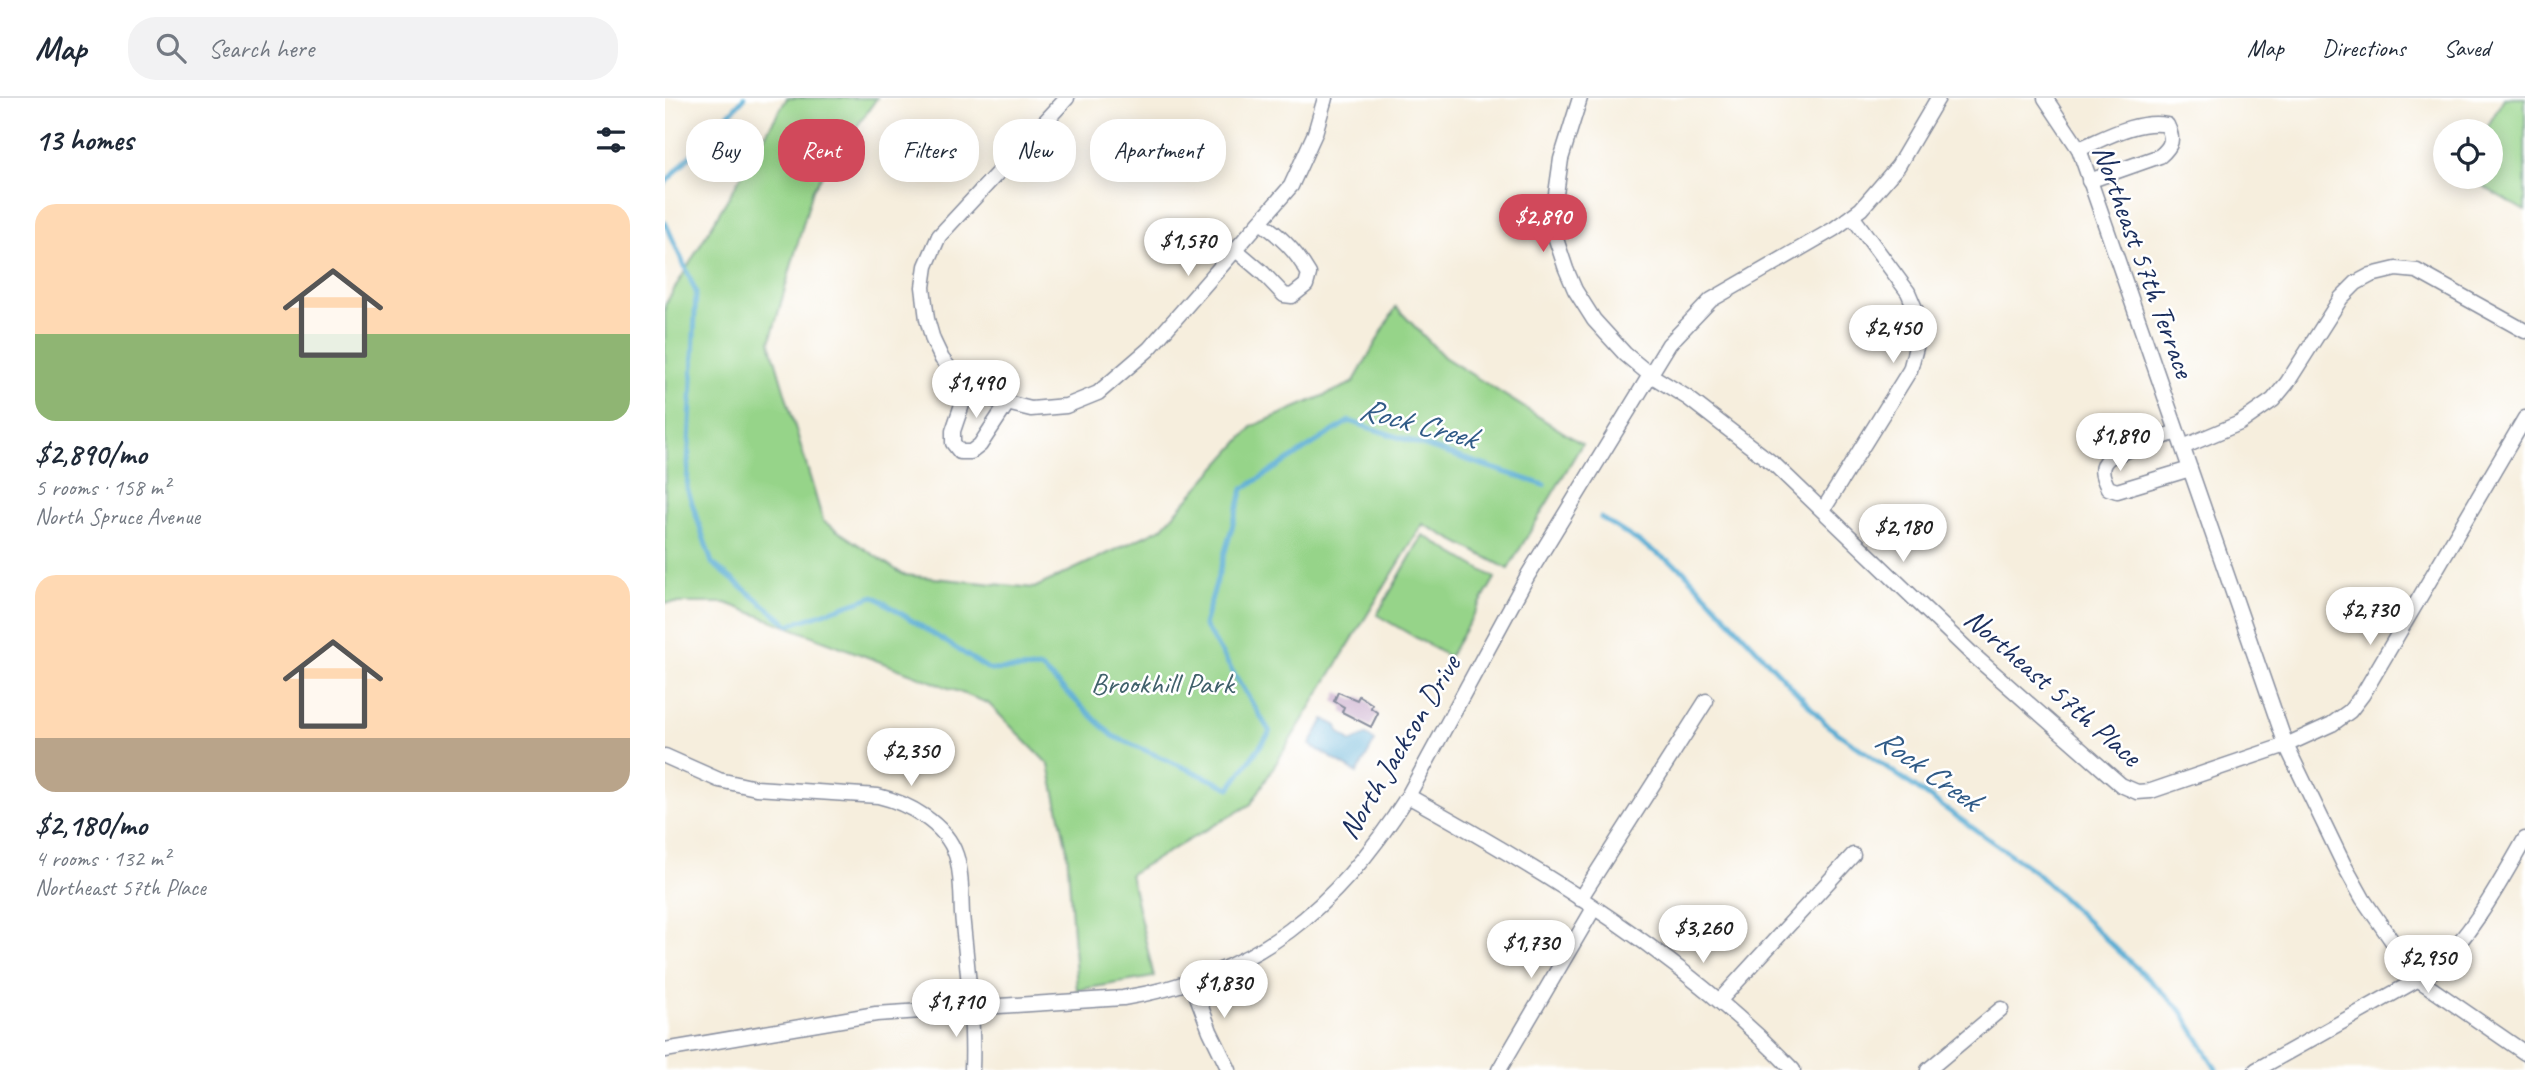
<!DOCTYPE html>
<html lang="en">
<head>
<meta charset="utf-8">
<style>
	:root { --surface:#fff; --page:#f2f2f3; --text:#1f2937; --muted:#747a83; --line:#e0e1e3; --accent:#d1495b }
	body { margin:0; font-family:Caveat,sans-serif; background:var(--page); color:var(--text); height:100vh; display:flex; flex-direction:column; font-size:26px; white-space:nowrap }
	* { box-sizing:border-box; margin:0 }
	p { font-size:23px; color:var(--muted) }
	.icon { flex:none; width:38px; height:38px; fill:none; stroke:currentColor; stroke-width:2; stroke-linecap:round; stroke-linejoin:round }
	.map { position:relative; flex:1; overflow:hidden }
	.details { display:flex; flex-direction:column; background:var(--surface); width:665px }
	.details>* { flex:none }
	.top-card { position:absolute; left:21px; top:21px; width:665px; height:63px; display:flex; gap:14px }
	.buttons { position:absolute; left:1768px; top:21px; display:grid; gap:14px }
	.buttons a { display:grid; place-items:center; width:70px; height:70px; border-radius:50%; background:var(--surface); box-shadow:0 4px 18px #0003; font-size:35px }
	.price { position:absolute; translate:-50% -60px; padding:0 16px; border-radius:24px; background:#fff; color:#222; font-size:23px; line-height:46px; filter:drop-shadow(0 2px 4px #0008) }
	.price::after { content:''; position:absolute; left:50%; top:42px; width:21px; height:16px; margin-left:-10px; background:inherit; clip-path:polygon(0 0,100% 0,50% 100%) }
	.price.active { background:var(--accent); color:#fff }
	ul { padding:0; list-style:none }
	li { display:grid; align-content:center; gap:14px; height:371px; padding:0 35px }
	li span { display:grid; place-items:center; height:217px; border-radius:21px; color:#555 }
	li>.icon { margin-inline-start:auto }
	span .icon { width:126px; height:126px; fill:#fffc; stroke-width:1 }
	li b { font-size:30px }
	h2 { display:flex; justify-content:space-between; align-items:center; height:84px; padding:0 35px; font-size:30px }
	.tag { padding:0 24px; border-radius:28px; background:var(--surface); box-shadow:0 4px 18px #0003; font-size:24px; line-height:63px }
	.tag.active { background:var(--accent); color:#fff }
	header { display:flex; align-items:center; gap:42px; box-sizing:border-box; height:98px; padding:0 35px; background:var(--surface); border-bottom:2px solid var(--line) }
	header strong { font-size:33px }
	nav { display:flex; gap:38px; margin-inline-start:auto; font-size:24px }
	.search { width:490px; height:63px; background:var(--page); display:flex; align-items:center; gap:18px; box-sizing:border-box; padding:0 24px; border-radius:28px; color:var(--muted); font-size:26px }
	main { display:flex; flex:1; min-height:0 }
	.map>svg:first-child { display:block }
	.green { fill:#96d489; stroke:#588274; stroke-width:2 }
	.water { fill:#57acd3; stroke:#396e98; stroke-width:2 }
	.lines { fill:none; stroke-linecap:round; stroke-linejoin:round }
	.stream { stroke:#57acd3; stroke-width:5 }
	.building { fill:#be9ac1 }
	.minor-casing { stroke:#888e9e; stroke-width:17 }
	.minor { stroke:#fff; stroke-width:14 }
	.labels { text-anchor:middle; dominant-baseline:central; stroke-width:5; stroke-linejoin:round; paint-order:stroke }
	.street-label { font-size:30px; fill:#1b2f5e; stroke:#fff }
	.park-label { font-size:30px; fill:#40616b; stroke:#fff }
	.water-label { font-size:32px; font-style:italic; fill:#305b87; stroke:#fff }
</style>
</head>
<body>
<header>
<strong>Map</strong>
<div class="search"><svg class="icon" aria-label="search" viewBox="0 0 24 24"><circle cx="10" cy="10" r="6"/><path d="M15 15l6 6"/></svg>Search here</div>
<nav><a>Map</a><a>Directions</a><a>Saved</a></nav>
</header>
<main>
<section class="details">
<h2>13 homes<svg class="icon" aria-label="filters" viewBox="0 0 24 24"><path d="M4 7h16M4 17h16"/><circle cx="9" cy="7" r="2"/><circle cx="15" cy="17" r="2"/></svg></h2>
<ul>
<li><span style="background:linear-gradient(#ffd9b3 60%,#8fb573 0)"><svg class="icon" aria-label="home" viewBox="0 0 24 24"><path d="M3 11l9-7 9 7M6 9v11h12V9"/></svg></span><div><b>$2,890/mo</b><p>5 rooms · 158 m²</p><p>North Spruce Avenue</p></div></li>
<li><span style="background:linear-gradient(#ffd9b3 75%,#b9a48a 0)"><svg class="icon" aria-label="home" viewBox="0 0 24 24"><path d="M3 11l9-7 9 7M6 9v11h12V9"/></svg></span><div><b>$2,180/mo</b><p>4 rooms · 132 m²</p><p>Northeast 57th Place</p></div></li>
</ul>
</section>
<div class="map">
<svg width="1860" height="972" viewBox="0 0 1860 972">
	<rect width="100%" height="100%" fill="#fff"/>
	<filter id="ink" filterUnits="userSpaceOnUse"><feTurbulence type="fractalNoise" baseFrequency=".0143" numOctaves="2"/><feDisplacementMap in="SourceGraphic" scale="14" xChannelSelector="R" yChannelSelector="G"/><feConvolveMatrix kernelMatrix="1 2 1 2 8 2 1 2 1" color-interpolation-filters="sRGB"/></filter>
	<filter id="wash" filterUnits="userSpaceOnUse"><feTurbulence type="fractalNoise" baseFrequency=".00686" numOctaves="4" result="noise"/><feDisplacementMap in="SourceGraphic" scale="28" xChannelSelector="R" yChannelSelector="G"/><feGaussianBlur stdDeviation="1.57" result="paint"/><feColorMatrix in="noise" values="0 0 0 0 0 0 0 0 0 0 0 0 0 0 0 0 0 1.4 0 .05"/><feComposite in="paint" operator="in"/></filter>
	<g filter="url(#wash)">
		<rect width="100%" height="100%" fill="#f6eedd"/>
		<g class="green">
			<path d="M 122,0 L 212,0 L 148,91 L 105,244 L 158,423 L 239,477 L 369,490 L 497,430 L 588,328 L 688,285 L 731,209 L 779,259 L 917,346 L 843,471 L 758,426 L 586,706 L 465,776 L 489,879 L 412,892 L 402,752 L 384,667 L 323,605 L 61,505 L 0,505 L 0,207 Z"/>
			<path d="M 1839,0 L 1860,0 L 1860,113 L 1802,79 L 1825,79 L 1825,33 L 1820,33 Z"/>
			<path d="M 758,437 L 830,480 L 784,559 L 712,517 Z"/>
		</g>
		<path class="water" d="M 659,621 L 672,628 L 674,634 L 686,644 L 701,637 L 710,643 L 692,675 L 645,647 Z"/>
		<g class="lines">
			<g class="stream">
				<path d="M 0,85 L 79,0"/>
				<path d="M 0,124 L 31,194 L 22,390 L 47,465 L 124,527 L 209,498 L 325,572 L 376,570 L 448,638 L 565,690 L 605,634 L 539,527 L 578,391 L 684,323 L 879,387"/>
				<path d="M 936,420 L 1017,471 L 1163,628 L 1369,773 L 1516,912 L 1551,971"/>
			</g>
		</g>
		<g id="blocks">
			<path class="building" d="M 673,594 L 692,602 L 694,598 L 707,606 L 706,610 L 713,615 L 706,629 L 677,614 L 679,609 L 669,603 Z"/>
		</g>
	</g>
	<g filter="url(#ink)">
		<use href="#blocks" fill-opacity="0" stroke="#888e9e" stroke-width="2"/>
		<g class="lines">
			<g class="minor-casing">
				<g id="minor">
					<path d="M 402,0 L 274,138 L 261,168 L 258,189 L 262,221 L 268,242 L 277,261 L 290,277 L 303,289 L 322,300 L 366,311 L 401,308 L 433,295 L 484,251 L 626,88 L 650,35 L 660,0"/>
					<path d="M 915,0 L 896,61 L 890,103 L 890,138 L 901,171 L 910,192 L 929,222 L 960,256 L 984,276 L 1023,300 L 1111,368 L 1306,555 L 1456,687 L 1472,694 L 1486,693 L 1621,647 L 1667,626 L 1685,613 L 1698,596 L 1860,320"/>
					<path d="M 1380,0 L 1414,51 L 1621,647 L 1679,767 L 1698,801 L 1754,882 L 1860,955"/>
					<path d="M 1414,51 C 1440,40 1473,21 1502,27 C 1509,41 1507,48 1495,58 L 1424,83"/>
					<path d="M 571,152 L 598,175 L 619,197 L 627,198 L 641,187 L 644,176 C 631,153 616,138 595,124"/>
					<path d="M 303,289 L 288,333 L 288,345 L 295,354 L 306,354 L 315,347 L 342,306"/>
					<path d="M 1511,334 L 1445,359 C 1433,368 1437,378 1443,390 L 1452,393 L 1525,371"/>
					<path d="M 1518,349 L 1575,325 L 1608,302 L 1622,285 L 1676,200 L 1691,185 L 1706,177 L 1731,171 L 1752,173 L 1860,233"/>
					<path d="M 1158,412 L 1245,272 L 1254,238 L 1252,215 L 1243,194 L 1187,118"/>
					<path d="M 0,658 L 54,682 L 91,690 L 213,698 C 243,705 281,726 291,757 C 297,775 296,798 297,816 C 302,868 309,920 307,972"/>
					<path d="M 743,698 C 881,774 1018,858 1128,972"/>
					<path d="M 915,801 L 1041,603"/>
					<path d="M 527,885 L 545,933 L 564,972"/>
					<path d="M 1055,902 L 1188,757"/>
					<path d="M 0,952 L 211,916 L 458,900 C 592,878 672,810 743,698 L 863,477 L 1004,246 L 1046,202 L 1169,131 L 1196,111 L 1233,68 L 1273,0"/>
					<path d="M 834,972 L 929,810"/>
					<path d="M 1263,972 L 1336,911"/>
					<path d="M 1591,972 L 1768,873 C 1808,835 1833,788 1860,741"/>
				</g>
			</g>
			<use href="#minor" class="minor"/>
		</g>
	</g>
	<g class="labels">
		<g class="street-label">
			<text transform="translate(1479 163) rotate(70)">Northeast 57th Terrace</text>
			<text transform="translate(1388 589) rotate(41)">Northeast 57th Place</text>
			<text transform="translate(734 649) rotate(-59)">North Jackson Drive</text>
		</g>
		<g class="park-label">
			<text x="497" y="585">Brookhill Park</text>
		</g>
		<g class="water-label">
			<text transform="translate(753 325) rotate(15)">Rock Creek</text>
			<text transform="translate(1263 671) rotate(35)">Rock Creek</text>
		</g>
	</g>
</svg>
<div class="buttons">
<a><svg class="icon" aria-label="locate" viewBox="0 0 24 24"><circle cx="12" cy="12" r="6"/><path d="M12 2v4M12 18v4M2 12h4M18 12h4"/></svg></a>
</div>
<b class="price active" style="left:878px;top:156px">$2,890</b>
<b class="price" style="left:523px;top:180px">$1,570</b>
<b class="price" style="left:1228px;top:267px">$2,450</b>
<b class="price" style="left:311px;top:322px">$1,490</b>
<b class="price" style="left:1455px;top:375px">$1,890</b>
<b class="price" style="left:1238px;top:466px">$2,180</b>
<b class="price" style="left:1705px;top:549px">$2,730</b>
<b class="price" style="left:246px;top:690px">$2,350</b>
<b class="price" style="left:1038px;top:867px">$3,260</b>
<b class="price" style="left:866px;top:882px">$1,730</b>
<b class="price" style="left:1763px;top:897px">$2,950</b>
<b class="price" style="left:559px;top:922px">$1,830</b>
<b class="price" style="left:291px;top:941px">$1,710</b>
<div class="top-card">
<a class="tag">Buy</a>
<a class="tag active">Rent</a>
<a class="tag">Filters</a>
<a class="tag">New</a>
<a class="tag">Apartment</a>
</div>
</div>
</main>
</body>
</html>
